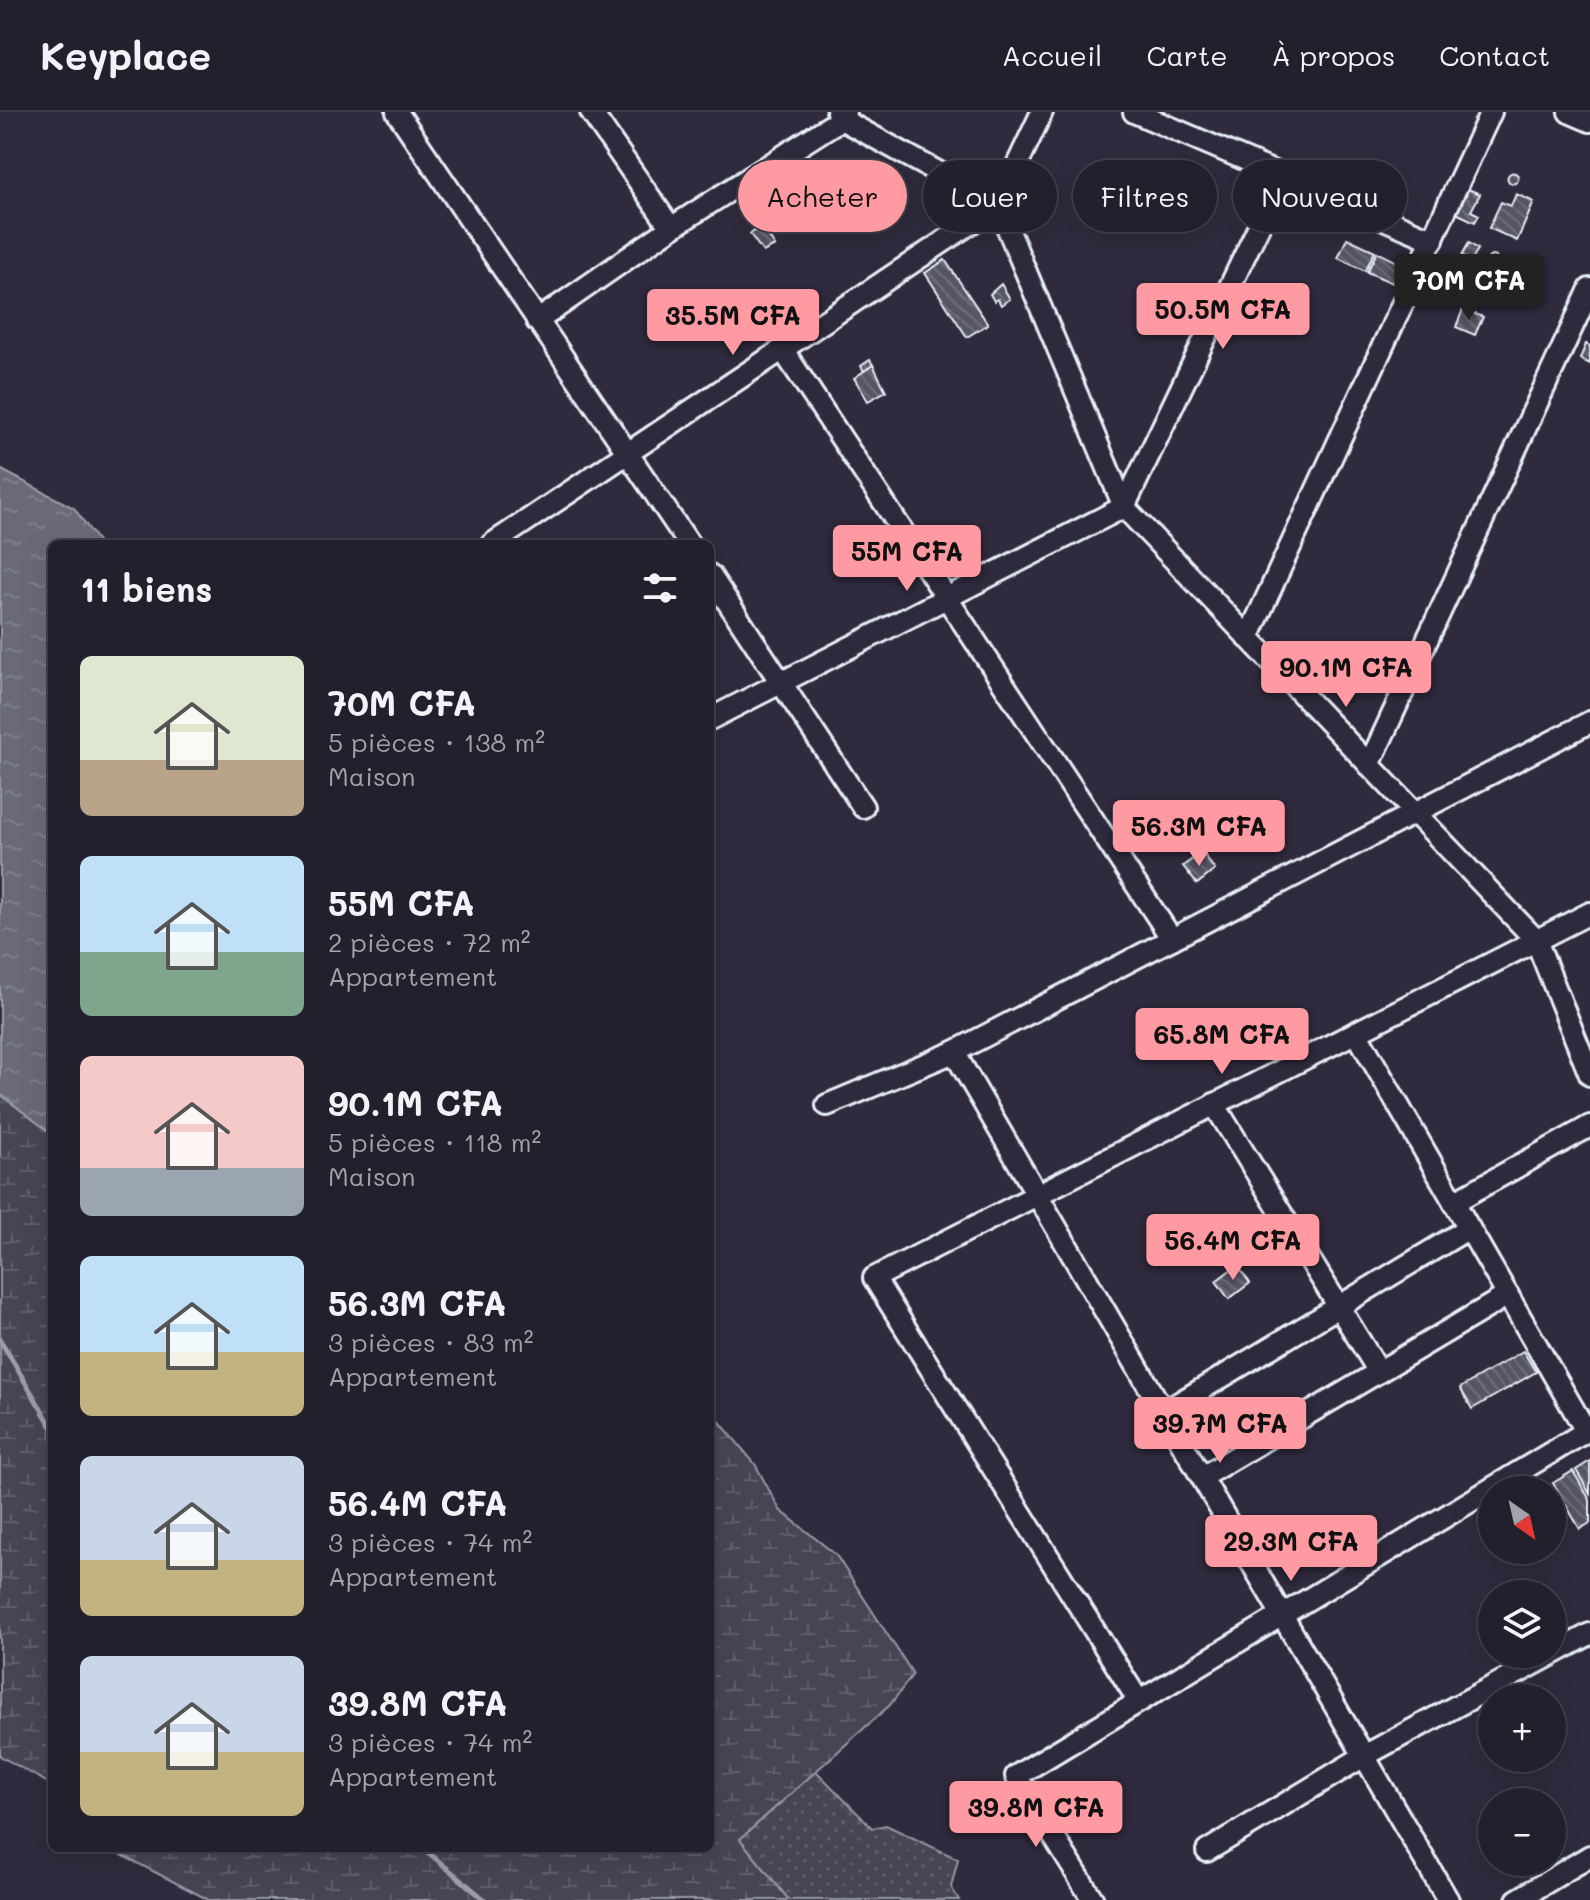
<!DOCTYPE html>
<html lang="fr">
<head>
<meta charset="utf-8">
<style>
	:root { --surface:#23202e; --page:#2f2d3a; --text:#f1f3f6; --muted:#a3a3aa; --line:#403e4a; --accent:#ff9aa2 }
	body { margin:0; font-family:Mali,sans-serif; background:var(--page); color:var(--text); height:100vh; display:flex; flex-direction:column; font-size:30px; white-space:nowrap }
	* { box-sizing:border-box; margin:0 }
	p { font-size:26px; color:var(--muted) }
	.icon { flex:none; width:44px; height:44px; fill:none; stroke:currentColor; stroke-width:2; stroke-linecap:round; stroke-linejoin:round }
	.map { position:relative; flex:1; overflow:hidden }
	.panel { position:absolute; left:48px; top:428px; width:666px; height:1312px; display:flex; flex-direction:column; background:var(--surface); border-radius:12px; box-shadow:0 8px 32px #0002,0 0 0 2px var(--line) }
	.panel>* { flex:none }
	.top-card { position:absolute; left:738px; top:48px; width:732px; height:72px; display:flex; gap:16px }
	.needle { width:52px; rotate:146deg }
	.tools { position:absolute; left:1478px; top:1364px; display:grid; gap:16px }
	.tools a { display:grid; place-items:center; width:88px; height:88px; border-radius:50%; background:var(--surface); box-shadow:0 8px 32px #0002,0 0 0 2px var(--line); font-size:40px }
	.price { position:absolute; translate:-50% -68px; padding:0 18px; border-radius:8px; background:var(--accent); color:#111; font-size:26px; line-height:52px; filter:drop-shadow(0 2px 4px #0008) }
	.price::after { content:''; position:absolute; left:50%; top:48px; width:24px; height:18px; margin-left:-12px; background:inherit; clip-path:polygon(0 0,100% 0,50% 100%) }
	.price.current { background:#222; color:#fff }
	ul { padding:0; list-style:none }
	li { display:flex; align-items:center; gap:24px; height:200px; padding:0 32px }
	li span { display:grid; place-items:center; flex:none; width:224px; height:160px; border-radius:12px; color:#555 }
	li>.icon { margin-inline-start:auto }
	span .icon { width:96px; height:96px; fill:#fffc; stroke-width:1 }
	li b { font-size:34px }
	h2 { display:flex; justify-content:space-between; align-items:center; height:96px; padding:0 32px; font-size:34px }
	.chip { padding:0 28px; border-radius:36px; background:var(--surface); box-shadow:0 8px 32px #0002,0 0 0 2px var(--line); font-size:28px; line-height:72px }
	.chip.current { background:var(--accent); color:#111 }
	header { display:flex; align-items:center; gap:48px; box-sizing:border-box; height:112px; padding:0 40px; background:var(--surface); border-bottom:2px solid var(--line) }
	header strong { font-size:38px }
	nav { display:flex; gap:44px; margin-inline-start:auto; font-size:28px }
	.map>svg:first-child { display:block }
	.grass { fill:url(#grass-dots); stroke:#979aa6; stroke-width:2 }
	.wetland { fill:url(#wetland-marsh); stroke:#979aa6; stroke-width:2 }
	.water { fill:url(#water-ripples); stroke:#9c9fab; stroke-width:2 }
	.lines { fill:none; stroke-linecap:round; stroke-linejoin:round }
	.stream { stroke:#9c9fab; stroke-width:5 }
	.building { fill:url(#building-back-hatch); stroke:#e8f1f8; stroke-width:2 }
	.street-casing { stroke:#e8f1f8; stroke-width:26 }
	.street { stroke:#2f2a3d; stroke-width:20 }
</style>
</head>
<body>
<header>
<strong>Keyplace</strong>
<nav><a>Accueil</a><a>Carte</a><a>À propos</a><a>Contact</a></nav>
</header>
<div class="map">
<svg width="1590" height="1788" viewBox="0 0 1590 1788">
	<defs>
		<pattern id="grass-dots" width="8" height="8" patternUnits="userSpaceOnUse" patternTransform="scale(2)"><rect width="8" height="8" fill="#464455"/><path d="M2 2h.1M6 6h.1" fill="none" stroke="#615f6e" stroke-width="1.8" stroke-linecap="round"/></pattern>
		<pattern id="wetland-marsh" width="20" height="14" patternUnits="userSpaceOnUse" patternTransform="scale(2)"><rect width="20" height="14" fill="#464455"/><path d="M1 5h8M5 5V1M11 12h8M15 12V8" fill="none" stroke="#615f6e"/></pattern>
		<pattern id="water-ripples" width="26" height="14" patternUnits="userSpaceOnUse" patternTransform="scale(2)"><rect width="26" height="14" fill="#696978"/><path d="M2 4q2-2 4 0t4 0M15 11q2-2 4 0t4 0" fill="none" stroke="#7e7f8c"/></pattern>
		<pattern id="building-back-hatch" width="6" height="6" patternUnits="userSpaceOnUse" patternTransform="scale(2)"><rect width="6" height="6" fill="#575565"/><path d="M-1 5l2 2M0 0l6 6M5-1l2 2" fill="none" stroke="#6f6e7c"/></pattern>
	</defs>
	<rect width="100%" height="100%" fill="#2f2a3d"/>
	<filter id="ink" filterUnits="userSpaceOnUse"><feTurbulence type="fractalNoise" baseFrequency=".0125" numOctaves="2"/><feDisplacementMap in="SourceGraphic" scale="16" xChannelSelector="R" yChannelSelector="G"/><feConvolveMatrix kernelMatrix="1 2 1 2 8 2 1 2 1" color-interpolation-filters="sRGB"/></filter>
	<g filter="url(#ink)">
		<path class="grass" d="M 816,1659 L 872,1716 L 886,1713 L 958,1747 L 951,1775 L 959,1788 L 789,1788 L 739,1728 Z"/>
		<g class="wetland">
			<path d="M 0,982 L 52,1022 L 52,1673 L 0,1644 Z"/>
			<path d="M 710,1298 L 755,1352 L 780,1398 L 836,1443 L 913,1562 L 890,1593 L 740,1727 L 789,1788 L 209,1788 L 108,1736 L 710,1736 Z"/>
		</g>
		<path class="water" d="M 0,357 L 74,396 L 100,432 L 52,432 L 52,1022 L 0,982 Z"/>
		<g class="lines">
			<g class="stream">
				<path d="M 0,1228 L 52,1315"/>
				<path d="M 423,1736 L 485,1788"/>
			</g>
		</g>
		<g class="building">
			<circle cx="1513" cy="66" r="5.5"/>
			<path d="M 1468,77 L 1480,82 L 1471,99 L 1479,103 L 1475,110 L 1456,101 Z"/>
			<path d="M 1516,82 L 1534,90 L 1517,129 L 1489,116 L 1501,90 L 1511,94 Z"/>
			<path d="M 762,114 L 775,134 L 763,140 L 750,122 Z"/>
			<path d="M 1347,126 L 1375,139 L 1365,159 L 1338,146 Z"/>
			<path d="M 1469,131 L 1478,137 L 1471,149 L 1462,143 Z"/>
			<path d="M 1377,140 L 1403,153 L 1395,172 L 1367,160 Z"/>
			<circle cx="1493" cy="150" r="6"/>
			<path d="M 945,148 L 988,212 L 967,225 L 925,161 Z"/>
			<path d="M 1001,172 L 1010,187 L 1001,193 L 998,187 L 994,189 L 990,182 Z"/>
			<path d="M 1463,197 L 1483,205 L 1475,223 L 1456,215 Z"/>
			<path d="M 1586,232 L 1590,234 L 1590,252 L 1580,247 Z"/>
			<path d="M 870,248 L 873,253 L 864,259 L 861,254 Z"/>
			<path d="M 873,253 L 886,279 L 868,289 L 854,266 Z"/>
			<path d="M 1202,740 L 1215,758 L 1197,772 L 1183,754 Z"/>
			<path d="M 1237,1153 L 1250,1171 L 1229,1187 L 1216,1169 Z"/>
			<path d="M 1523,1239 L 1536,1260 L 1472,1297 L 1460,1276 Z"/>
			<path d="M 1590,1349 L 1590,1382 L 1576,1358 Z"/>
			<path d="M 1573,1359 L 1590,1388 L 1590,1411 L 1580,1417 L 1553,1371 Z"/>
		</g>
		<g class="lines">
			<g class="street-casing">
				<g id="street">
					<path d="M 397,0 L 689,432"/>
					<path d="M 591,0 L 671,116"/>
					<path d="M 1042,0 L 998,93 L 1124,395 L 1536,828 L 1590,963"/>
					<path d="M 1134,0 L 1433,128"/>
					<path d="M 1569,0 L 1590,9"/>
					<path d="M 537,209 L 671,116 L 841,7 L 845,0"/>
					<path d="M 783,238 L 1172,827"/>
					<path d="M 492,432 L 998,93 L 841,7 L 837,0"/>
					<path d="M 710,463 L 863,695"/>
					<path d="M 1248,526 L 1491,0"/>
					<path d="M 710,607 L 1124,395 L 1283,64"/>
					<path d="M 1369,653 L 1590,177"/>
					<path d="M 1356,920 L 1586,1319"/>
					<path d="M 954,940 L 1448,1788"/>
					<path d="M 1214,992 L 1379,1260"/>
					<path d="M 827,993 L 954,940 L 1590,610"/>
					<path d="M 1454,1090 L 1590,1014"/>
					<path d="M 1164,1300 L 1469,1116"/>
					<path d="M 1202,1365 L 1508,1183"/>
					<path d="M 1138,1588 L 874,1166 L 1590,801"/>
					<path d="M 1207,1739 L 1364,1644 L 1590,1522"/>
					<path d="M 1093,1788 L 1016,1664 L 1590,1317"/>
					<path d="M 1517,1788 L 1590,1744"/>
				</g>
			</g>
			<use href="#street" class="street"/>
		</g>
	</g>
</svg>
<div class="tools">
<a><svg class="needle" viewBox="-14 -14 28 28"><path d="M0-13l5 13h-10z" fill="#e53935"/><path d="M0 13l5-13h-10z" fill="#a3a3aa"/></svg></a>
<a><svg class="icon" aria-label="layers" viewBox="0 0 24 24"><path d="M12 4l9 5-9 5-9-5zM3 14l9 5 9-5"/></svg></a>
<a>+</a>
<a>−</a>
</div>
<b class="price current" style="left:1469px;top:210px">70M CFA</b>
<b class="price" style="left:1223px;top:239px">50.5M CFA</b>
<b class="price" style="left:733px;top:245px">35.5M CFA</b>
<b class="price" style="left:907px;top:481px">55M CFA</b>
<b class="price" style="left:1346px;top:597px">90.1M CFA</b>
<b class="price" style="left:1199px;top:756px">56.3M CFA</b>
<b class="price" style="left:1222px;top:964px">65.8M CFA</b>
<b class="price" style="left:1233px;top:1170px">56.4M CFA</b>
<b class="price" style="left:1220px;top:1353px">39.7M CFA</b>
<b class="price" style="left:1291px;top:1471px">29.3M CFA</b>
<b class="price" style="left:1036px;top:1737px">39.8M CFA</b>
<div class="top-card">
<a class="chip current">Acheter</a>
<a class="chip">Louer</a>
<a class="chip">Filtres</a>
<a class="chip">Nouveau</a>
</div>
<section class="panel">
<h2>11 biens<svg class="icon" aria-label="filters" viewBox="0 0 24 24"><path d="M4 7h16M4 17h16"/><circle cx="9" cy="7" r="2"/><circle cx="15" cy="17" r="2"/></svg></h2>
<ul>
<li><span style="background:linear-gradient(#dfe7d0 65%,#b9a48a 0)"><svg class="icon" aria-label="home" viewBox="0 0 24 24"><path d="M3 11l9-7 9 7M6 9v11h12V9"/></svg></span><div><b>70M CFA</b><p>5 pièces · 138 m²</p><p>Maison</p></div></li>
<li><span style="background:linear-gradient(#bfe0f5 60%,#7fa58c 0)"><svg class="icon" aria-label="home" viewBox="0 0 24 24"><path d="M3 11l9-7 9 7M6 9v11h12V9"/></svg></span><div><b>55M CFA</b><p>2 pièces · 72 m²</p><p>Appartement</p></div></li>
<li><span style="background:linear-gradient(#f6c9c9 70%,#9aa5b1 0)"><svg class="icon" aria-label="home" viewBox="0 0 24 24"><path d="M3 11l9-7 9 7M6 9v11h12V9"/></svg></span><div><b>90.1M CFA</b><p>5 pièces · 118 m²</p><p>Maison</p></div></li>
<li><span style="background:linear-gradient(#bfe0f5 60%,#c2b280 0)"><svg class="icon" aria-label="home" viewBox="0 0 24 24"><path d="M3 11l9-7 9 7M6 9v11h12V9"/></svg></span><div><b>56.3M CFA</b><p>3 pièces · 83 m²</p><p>Appartement</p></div></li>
<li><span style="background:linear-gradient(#c9d6e8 65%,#c2b280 0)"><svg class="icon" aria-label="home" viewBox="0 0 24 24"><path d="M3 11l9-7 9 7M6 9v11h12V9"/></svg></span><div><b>56.4M CFA</b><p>3 pièces · 74 m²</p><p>Appartement</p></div></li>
<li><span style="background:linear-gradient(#c9d6e8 60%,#c2b280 0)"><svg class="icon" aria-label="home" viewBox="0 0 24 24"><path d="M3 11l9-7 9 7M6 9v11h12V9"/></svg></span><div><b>39.8M CFA</b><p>3 pièces · 74 m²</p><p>Appartement</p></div></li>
</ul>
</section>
</div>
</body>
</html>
